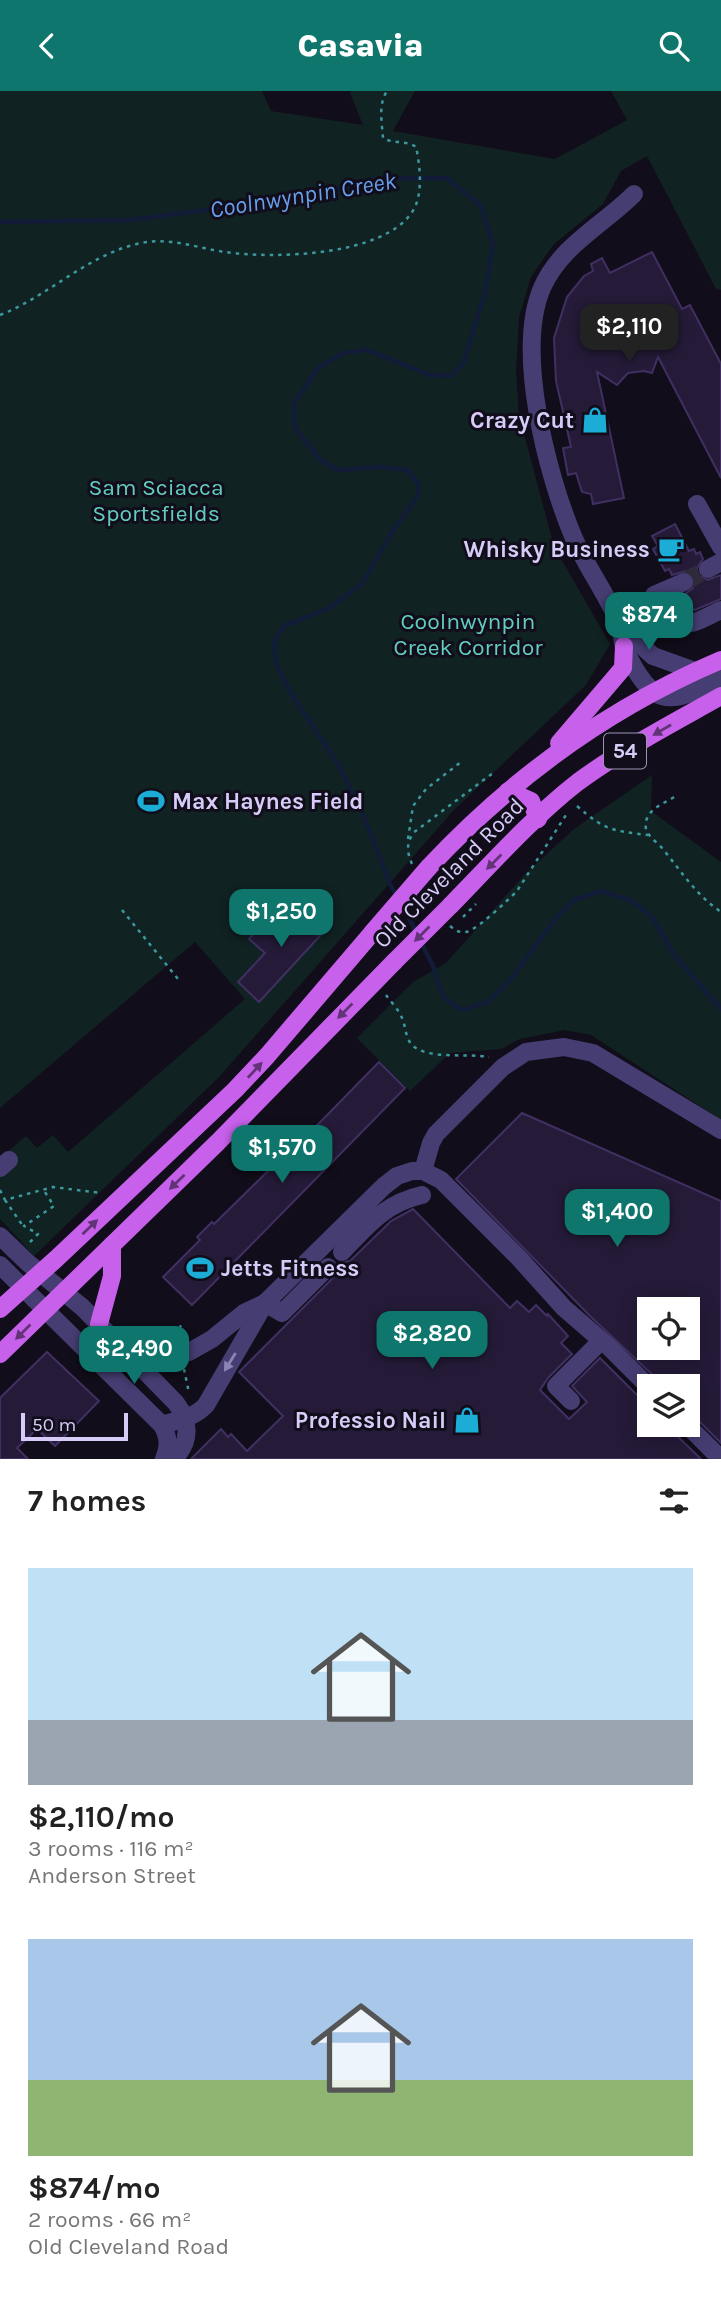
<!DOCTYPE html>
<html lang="en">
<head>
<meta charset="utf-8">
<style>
	:root { --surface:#fff; --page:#f6f6f6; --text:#222; --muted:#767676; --accent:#0f766e }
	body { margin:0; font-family:Karla,sans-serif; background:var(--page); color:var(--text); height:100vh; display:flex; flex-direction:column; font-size:26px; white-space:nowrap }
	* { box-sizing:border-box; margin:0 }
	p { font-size:23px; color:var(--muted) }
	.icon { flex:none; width:38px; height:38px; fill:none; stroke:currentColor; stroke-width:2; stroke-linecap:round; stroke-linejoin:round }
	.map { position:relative; height:1368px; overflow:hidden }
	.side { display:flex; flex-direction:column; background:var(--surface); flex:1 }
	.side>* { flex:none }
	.buttons { position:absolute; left:637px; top:1206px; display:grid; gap:14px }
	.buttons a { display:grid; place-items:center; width:63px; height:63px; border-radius:0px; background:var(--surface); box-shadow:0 4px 18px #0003; font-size:35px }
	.scale { position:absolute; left:21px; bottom:18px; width:107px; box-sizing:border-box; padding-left:7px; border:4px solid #d7ccf8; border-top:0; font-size:19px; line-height:24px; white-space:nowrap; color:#d7ccf8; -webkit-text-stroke:5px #110d1a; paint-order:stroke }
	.price { position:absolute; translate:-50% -60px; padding:0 16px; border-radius:14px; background:var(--accent); color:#fff; font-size:23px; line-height:46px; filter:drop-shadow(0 2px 4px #0008) }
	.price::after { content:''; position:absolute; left:50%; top:42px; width:21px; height:16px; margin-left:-10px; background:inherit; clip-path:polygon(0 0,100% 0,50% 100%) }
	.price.current { background:#222; color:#fff }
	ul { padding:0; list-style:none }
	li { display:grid; align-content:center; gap:14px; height:371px; padding:0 28px }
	li span { display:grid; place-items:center; height:217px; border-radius:0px; color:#555 }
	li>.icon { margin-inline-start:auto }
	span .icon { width:126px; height:126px; fill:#fffc; stroke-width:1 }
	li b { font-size:30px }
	h2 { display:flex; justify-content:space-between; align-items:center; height:84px; padding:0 28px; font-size:30px }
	header { display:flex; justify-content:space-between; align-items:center; height:91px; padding:0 28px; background:var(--accent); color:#fff; font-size:32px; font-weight:800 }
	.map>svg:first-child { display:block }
	.green { fill:#112223; fill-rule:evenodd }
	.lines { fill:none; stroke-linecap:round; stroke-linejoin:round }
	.stream { stroke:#121c39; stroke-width:4.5 }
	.building { fill:#251b39; stroke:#403062; stroke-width:2; fill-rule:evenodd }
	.minor-tunnel { stroke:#2f2a3b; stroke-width:18; stroke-dasharray:18 9; stroke-linecap:butt }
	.path { stroke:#3b999e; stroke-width:2.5; stroke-dasharray:3.5 5; stroke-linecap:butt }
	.minor { stroke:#463e73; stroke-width:18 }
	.major { stroke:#c761eb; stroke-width:18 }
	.path-bridge { stroke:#3b999e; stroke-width:2.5; stroke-dasharray:3.5 5; stroke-linecap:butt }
	.major-bridge { stroke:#c761eb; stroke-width:18 }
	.oneway { fill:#633378 }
	.oneway2 { fill:#8e85b6 }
	.labels { text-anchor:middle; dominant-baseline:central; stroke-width:6; stroke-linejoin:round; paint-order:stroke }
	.shield { fill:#110d1a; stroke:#9c93b5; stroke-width:2 }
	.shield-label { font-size:21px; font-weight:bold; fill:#d7ccf8 }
	.poi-label { font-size:23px; font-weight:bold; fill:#d7ccf8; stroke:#110d1a; text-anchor:end }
	.park-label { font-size:23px; fill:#63cec0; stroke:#110d1a }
	.street-label { font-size:23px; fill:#d7ccf8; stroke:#110d1a }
	.water-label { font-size:24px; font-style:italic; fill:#679fec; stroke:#110d1a }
</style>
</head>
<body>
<header><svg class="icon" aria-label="back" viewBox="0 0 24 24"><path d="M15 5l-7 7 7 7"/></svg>Casavia<svg class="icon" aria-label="search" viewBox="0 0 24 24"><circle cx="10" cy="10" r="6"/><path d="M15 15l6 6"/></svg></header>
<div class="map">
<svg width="721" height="1368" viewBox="0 0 721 1368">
	<rect width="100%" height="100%" fill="#110d1a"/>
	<g class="green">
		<path d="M 0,0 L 262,0 L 271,20 L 363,34 L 350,2 L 351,0 L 415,0 L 393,40 L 555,68 L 627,29 L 611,0 L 721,0 L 721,199 L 716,198 L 647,65 L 621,80 L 603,113 L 553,154 L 531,186 L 519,226 L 516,280 L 519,324 L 548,433 L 555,457 L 610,553 L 586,594 L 454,719 L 219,986 L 34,1165 L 0,1128 L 0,1067 L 26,1045 L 37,1057 L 53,1044 L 68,1061 L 245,908 L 195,851 L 0,1017 ZM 309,815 L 330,834 L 259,911 L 238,891 L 265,862 L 249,847 L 275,819 L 291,834 Z"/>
		<path d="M 652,684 L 651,720 L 721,771 L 721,1029 L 591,944 L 565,939 L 520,948 L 501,958 L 450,962 L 410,1000 L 357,947 L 413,891 L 446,872 L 527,781 L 574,738 Z"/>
	</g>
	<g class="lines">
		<g class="stream">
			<path d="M 0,131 L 130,129 L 312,105 L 375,88 L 447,87 L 481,115 L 493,154 L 485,202 L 463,273 L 451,285 L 430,284 L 367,259 L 343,262 L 319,276 L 294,312 L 295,337 L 319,368 L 338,379 L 382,376 L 407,379 L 419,393 L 417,406 L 392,441 L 362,493 L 329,517 L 284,535 L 277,545 L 274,555 L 276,572 L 290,601 L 338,673 L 365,728 L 390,793 L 396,804"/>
			<path d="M 403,815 L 416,841"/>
			<path d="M 420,849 C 424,858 429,866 433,875 C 441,898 439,909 464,919 L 489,910 L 510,889 L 556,827 L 574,809 L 601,800 L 632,810 L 652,826 L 674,864 L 721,918"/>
		</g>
	</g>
	<g class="building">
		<path d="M 652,161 L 682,218 L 690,214 L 721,273 L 721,387 L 658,266 L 652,282 L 644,280 L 628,282 L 617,294 L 597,281 L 624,407 L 593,413 L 591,403 L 582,401 L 576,382 L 568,384 L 563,357 L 571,356 L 556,290 L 554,247 L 567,206 L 584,185 L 593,180 L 591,173 L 602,167 L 610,182 Z"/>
		<path d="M 675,433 L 689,460 L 694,458 L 696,463 L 700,461 L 703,468 L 697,477 L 698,484 L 708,489 L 721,484 L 721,508 L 695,519 L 691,518 L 685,503 L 693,497 L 694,486 L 686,480 L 672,484 L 669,478 L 665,480 L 653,458 L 658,455 L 652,445 Z"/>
		<path d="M 309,814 L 330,834 L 259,911 L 238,891 L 265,862 L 249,848 L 275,819 L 291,834 Z"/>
		<path d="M 379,971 L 405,997 L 192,1214 L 163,1186 L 200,1149 L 197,1146 L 212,1131 L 214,1133 L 269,1079 L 254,1065 L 289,1063 Z"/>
		<path d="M 522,1022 L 721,1110 L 721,1352 L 695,1326 L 688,1322 L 688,1295 L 660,1295 L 657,1288 L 591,1226 L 456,1088 ZM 649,1218 L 688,1218 L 688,1256 L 649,1256 Z"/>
		<path d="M 413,1118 L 510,1217 L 517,1210 L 529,1221 L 536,1214 L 547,1225 L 548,1223 L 568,1245 L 561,1252 L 572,1263 L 548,1287 L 540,1299 L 569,1328 L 587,1311 L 572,1295 L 600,1267 L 649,1316 L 649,1334 L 666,1334 L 701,1368 L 191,1368 L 221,1338 L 228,1346 L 231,1343 L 247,1360 L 283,1325 L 239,1281 L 336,1184 L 339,1178 L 338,1172 L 350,1170 L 391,1130 Z"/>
		<path d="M 47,1261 L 99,1310 L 55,1355 L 37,1338 L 17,1357 L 28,1368 L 0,1368 L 0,1307 Z"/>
	</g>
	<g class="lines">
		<path class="minor-tunnel" d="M 684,491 L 708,478"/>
		<g class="path">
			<path d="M 0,224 C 49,205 88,163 141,152 C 170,146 197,157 225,161 C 272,168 387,166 414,118 C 423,101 420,74 416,56 C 406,49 393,53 383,47 C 382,32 378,13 387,0"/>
			<path d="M 674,706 C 663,713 650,717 646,730 C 643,743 655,749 662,757 C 681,780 696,804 721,821"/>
			<path d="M 577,715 C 604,739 613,740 648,744"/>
			<path d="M 408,748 L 413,715 L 426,698 L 461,671"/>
			<path d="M 412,773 C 407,761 406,754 413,742 L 493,682"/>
			<path d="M 122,819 L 178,888"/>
			<path d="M 450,835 C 455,839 459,842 466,841 C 477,839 508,809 517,800 L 566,724"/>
			<path d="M 386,904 C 391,911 399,919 402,927 C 406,936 405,946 412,954 C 427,969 467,962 489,966"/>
			<path d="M 0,1099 L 5,1109 L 53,1096 L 101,1102"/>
			<path d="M 5,1109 L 23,1135"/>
			<path d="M 30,1151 L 38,1143 L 24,1135 L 54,1115 L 43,1098"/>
			<path d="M 178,1246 L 181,1233"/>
			<path d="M 184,1278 L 189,1302"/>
		</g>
		<g class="minor">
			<path d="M 634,103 C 603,134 560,155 542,197 C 515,260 547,383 573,445 C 586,476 607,503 620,534 C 622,541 622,549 624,555 C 630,571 645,600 662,605 C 681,611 704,595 721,587"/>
			<path d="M 697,413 L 721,456"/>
			<path d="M 708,478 L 721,471"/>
			<path d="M 654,504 L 684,491"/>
			<path d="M 675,531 C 690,538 707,525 721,519"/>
			<path d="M 620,535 L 653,565 L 695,580"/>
			<path d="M 0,1077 L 9,1069"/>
			<path d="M 423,1080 L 431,1052 L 436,1043 L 503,976 L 526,961 L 564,956 L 593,962 L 721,1039"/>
			<path d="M 0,1145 L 28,1172 L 82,1216 L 176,1312 C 190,1331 191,1350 174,1368"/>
			<path d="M 342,1161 C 367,1135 385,1112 422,1104"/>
			<path d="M 0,1174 L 162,1334 C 169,1346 169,1355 164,1368"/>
			<path d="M 265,1212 L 282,1222 L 328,1176"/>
			<path d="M 131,1265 L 147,1261 L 172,1263 L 189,1261 L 212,1248 L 244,1222 L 265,1212"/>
			<path d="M 571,1310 L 556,1295 L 601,1250"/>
			<path d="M 162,1334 C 178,1329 194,1327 206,1314 L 265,1212 L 384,1095 L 397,1085 L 412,1080 L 423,1080 L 441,1089 L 518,1166 L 564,1217 L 609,1256 L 649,1296"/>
			<path d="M 687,1334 L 721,1368"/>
		</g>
		<g class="major">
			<path d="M 559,652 L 623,577 L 624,555"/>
			<path d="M 508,700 L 531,710 L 538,728"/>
			<path d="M 429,776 C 513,686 608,617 721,569"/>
			<path d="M 451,814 C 490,774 534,725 578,691 C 623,658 673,632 721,605"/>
			<path d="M 0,1218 L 56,1168 L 235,999 L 267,965 L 372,842"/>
			<path d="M 99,1233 L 112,1185 L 112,1154"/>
			<path d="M 0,1263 L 218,1051 L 394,871"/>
		</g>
		<path class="path-bridge" d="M 463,826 L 476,813"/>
		<g class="major-bridge">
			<path d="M 372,842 L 429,776"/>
			<path d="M 394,871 L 451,814"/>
		</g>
	</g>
	<defs><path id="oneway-solid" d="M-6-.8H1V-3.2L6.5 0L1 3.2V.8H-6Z" transform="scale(1.75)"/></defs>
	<g class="oneway">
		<use href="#oneway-solid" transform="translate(662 639) rotate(150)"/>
		<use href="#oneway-solid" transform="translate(494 771) rotate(135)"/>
		<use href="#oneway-solid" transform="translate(422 843) rotate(135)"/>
		<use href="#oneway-solid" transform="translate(345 920) rotate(135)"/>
		<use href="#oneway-solid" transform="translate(255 979) rotate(-47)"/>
		<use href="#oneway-solid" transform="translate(177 1091) rotate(136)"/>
		<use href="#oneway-solid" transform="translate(90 1136) rotate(-44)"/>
		<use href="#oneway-solid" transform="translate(23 1241) rotate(135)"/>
	</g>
	<use class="oneway2" href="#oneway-solid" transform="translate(230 1271) rotate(122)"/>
	<defs>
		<g id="shop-bare" transform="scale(2.1)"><path d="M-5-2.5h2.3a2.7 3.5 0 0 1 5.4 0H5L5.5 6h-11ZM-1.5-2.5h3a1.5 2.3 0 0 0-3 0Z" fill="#1badd5" stroke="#110d1a" stroke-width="2.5" paint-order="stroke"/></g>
		<g id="cafe-bare" transform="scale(2.1)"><path d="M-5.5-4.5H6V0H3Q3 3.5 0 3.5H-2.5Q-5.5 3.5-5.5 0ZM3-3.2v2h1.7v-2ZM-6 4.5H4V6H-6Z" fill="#1badd5" stroke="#110d1a" stroke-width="2.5" paint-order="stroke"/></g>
		<g id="stadium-bare" transform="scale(2.1)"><path d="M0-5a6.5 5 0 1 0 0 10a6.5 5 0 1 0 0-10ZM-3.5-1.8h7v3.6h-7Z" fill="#1badd5" stroke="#110d1a" stroke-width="2.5" paint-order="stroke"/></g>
	</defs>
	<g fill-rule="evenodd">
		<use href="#shop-bare" x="595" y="329"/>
		<use href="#cafe-bare" x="671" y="458"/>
		<use href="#stadium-bare" x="151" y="710"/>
		<use href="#stadium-bare" x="200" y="1177"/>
		<use href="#shop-bare" x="467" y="1329"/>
	</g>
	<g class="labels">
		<rect class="shield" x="604" y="642.5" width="42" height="35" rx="5"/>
		<g class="shield-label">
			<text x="625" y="660">54</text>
		</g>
		<g class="poi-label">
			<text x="574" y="329">Crazy Cut</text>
			<text x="650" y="458">Whisky Business</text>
			<text x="172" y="710" text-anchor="start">Max Haynes Field</text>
			<text x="221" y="1177" text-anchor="start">Jetts Fitness</text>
			<text x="446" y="1329">Professio Nail</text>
		</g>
		<g class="park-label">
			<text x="156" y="396">Sam Sciacca<tspan x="156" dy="26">Sportsfields</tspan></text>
			<text x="468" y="530">Coolnwynpin<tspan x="468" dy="26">Creek Corridor</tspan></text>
		</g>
		<g class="street-label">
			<text transform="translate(449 782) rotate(-45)">Old Cleveland Road</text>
		</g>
		<g class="water-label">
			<text transform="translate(303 104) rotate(-9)">Coolnwynpin Creek</text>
		</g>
	</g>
</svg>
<div class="buttons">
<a><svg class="icon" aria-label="locate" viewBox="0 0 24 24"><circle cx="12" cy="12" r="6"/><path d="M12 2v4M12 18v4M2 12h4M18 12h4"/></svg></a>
<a><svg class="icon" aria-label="layers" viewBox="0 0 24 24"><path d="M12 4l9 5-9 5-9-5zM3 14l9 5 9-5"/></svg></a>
</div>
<div class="scale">50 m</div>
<b class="price current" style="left:629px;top:273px">$2,110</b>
<b class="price" style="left:649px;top:561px">$874</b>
<b class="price" style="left:281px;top:858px">$1,250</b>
<b class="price" style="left:282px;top:1094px">$1,570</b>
<b class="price" style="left:617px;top:1158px">$1,400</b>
<b class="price" style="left:432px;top:1280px">$2,820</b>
<b class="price" style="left:134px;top:1295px">$2,490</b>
</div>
<section class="side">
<h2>7 homes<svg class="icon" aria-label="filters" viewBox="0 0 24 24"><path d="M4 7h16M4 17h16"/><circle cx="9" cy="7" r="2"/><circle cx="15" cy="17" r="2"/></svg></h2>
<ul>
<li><span style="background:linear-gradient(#bfe0f5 70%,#9aa5b1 0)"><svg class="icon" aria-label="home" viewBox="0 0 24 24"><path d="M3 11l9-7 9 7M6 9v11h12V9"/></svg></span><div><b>$2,110/mo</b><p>3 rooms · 116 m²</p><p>Anderson Street</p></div></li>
<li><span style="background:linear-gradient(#a9c7e8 65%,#8fb573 0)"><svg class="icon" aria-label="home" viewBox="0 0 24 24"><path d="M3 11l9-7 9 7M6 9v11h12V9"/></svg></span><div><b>$874/mo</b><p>2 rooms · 66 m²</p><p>Old Cleveland Road</p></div></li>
</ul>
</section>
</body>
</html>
